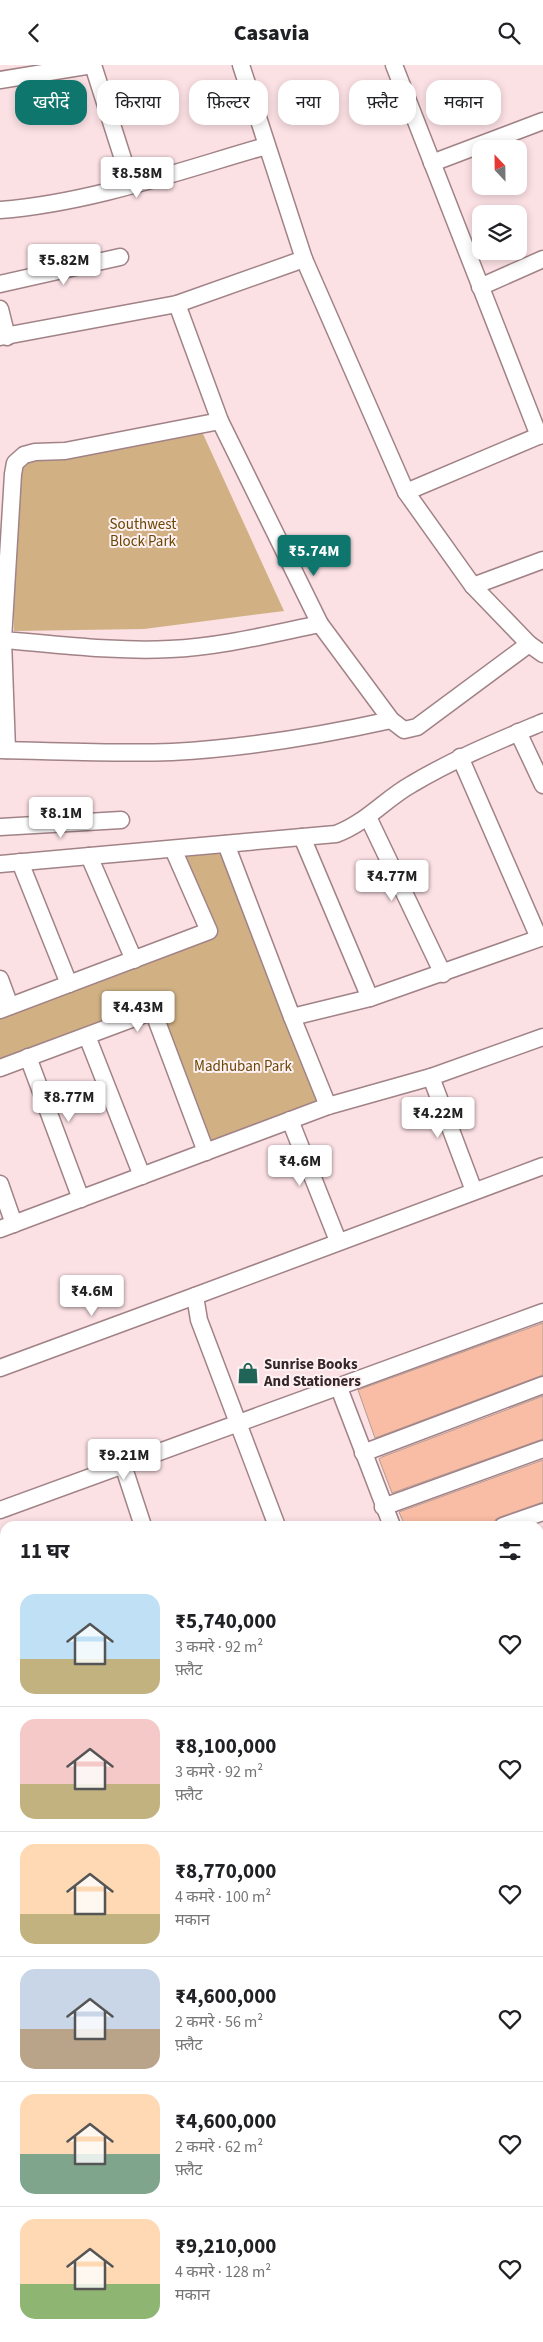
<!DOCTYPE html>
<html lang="hi">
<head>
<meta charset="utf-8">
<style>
	:root { --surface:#fff; --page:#f6f6f6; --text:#202124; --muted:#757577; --line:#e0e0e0; --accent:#0f766e }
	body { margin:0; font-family:"Source Sans 3","Noto Sans Devanagari",sans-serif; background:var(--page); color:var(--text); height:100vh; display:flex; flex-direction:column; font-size:19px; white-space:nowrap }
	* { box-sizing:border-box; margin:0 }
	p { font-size:16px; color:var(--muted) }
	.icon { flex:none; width:28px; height:28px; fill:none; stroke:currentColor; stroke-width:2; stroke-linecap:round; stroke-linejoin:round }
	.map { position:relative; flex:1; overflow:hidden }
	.details { position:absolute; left:0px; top:1456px; width:544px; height:821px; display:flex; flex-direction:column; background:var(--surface); border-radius:15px 15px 0 0; box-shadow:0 2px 8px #0003 }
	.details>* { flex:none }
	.guide { position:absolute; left:15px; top:15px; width:514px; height:45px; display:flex; gap:10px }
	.needle { width:32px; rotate:338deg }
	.controls { position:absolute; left:472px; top:75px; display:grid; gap:10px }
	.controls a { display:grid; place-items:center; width:55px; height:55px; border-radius:10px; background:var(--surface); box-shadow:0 2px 8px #0003; font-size:25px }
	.price { position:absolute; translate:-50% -42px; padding:0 11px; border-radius:5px; background:#fff; color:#222; font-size:16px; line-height:32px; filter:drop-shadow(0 1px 2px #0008) }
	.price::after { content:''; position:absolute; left:50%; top:30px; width:15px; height:11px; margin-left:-8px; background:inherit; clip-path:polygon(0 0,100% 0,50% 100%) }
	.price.on { background:var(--accent); color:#fff }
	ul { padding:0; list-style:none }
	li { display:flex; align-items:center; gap:15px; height:125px; padding:0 20px }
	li+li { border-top:1px solid var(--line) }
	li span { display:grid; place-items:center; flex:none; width:140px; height:100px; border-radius:15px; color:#555 }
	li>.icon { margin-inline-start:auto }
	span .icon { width:60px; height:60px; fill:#fffc; stroke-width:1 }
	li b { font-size:21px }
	h2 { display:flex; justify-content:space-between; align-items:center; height:60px; padding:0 20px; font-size:21px }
	.tag { padding:0 18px; border-radius:15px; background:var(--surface); box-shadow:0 2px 8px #0003; font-size:18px; line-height:45px }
	.tag.on { background:var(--accent); color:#fff }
	header { display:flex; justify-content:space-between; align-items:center; height:65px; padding:0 20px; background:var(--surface); font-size:22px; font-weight:800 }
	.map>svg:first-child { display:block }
	.green { fill:#d1b184 }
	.building { fill:#f9bca4; stroke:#b79b90 }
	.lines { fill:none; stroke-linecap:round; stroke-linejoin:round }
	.street-casing { stroke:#a18387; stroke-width:19 }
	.street { stroke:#fff; stroke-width:16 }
	.labels { text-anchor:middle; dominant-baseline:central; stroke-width:4; stroke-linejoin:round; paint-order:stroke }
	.park-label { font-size:15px; fill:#694704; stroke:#fff1f3 }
	.poi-label { font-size:15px; font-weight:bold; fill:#332728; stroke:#fff1f3; text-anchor:start }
</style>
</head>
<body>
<header><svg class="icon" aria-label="back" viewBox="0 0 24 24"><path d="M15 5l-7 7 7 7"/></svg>Casavia<svg class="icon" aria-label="search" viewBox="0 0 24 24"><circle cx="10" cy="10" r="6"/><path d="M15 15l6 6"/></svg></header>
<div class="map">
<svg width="543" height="2277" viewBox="0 0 543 2277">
	<rect width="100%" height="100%" fill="#fbe0e4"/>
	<g class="green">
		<path d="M 198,358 L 284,546 L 144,564 L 14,566 L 9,398 Z"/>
		<path d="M 226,779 L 328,1041 L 206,1087 L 153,946 L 0,1003 L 0,945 L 209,867 L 173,784 Z"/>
		<path d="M 273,2272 L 274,2277 L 154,2277 L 152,2273 Z"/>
	</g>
	<g class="building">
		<path d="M 543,1258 L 543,1310 L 375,1373 L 358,1325 Z"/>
		<path d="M 543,1331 L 543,1374 L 392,1428 L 379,1394 L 382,1392 Z"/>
		<path d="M 543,1395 L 543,1437 L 500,1452 L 495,1455 L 493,1461 L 405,1461 L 399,1447 Z"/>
	</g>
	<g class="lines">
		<g class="street-casing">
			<g id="street">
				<path d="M 93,0 L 131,119"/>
				<path d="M 241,0 L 304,194 L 406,427 L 473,521 L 529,579 L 543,589"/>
				<path d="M 394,0 L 539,371"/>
				<path d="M 0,15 L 92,0"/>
				<path d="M 432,98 L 543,56"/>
				<path d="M 0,145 C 90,138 179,106 266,81"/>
				<path d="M 0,219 L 120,192"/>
				<path d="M 480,222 L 543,194"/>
				<path d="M 177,239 L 220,356 L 320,559 L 391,655 L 404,665 L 417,662 L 529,579"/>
				<path d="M 0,244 L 7,272"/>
				<path d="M 0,272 L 177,239 L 304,194"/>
				<path d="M 220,356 L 65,386 L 35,387 L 24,390 L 15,398 L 13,409 L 3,575 C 58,579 114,587 170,584 C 220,582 271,569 320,559"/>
				<path d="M 406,427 L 543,369"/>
				<path d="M 473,521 L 543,495"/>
				<path d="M 3,575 L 7,685"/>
				<path d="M 518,667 L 543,720"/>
				<path d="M 0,685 C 57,686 114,689 172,687 C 246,683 319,671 391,655"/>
				<path d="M 460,692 L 539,873"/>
				<path d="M 368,752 L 443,909"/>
				<path d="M 0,762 L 121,755"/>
				<path d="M 302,772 L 370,933"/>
				<path d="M 226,779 L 292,952 L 370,933 L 543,872"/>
				<path d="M 89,791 L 134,895"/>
				<path d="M 20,797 L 69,919"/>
				<path d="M 0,799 L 336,769 C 366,758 385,734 412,719 C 454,694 498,676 543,657"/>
				<path d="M 0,914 L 10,941"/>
				<path d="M 0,945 L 209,866 L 173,784"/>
				<path d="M 292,952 L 328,1041"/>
				<path d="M 87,971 L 142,1111"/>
				<path d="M 28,992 L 81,1134"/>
				<path d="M 0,1003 L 153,946 L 206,1087"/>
				<path d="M 431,1012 L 474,1126"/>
				<path d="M 290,1055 L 338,1176"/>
				<path d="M 0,1119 L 14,1159"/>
				<path d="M 0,1164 L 328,1041 L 431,1012 L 543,972"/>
				<path d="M 0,1303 L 195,1231"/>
				<path d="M 339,1323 L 392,1461"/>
				<path d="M 363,1388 L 543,1320"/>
				<path d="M 123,1400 L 143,1461"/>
				<path d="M 383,1442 L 543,1384"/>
				<path d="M 0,1445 L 543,1247"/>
				<path d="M 277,1461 L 199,1255 L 195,1231 L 543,1101"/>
				<path d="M 503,1461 L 543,1447"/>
				<path d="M 539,1512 L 543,1510"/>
				<path d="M 0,1559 L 5,1557"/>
				<path d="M 539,1603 L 543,1601"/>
				<path d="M 0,1637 L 5,1651"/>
				<path d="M 539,1671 L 543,1669"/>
				<path d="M 539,1725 L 543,1724"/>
				<path d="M 0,1804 L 5,1802"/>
				<path d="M 0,1843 L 5,1841"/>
				<path d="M 539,1873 L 543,1872"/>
				<path d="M 0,1977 L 5,1990"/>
				<path d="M 539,2014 L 543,2026"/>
				<path d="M 0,2078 L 5,2076"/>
				<path d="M 0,2214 L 5,2212"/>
				<path d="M 0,2234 L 5,2247"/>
				<path d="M 15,2272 L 17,2277"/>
				<path d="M 82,2272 L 84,2277"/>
				<path d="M 149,2272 L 151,2277"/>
				<path d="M 285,2272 L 287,2277"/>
				<path d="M 349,2272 L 351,2277"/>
				<path d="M 426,2272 L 428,2277"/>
				<path d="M 522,2272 L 524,2277"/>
			</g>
		</g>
		<use href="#street" class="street"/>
	</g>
	<defs>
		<g id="shop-bare" transform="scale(1.725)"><path d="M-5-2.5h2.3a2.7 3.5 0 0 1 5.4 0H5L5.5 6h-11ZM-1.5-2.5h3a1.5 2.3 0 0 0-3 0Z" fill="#1f6456" stroke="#fff1f3" stroke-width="2.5" paint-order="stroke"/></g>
	</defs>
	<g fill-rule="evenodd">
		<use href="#shop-bare" x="248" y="1308"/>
	</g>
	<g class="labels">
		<g class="park-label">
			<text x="143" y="459">Southwest<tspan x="143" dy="17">Block Park</tspan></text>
			<text x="243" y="1001">Madhuban Park</text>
		</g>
		<g class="poi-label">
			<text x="264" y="1299">Sunrise Books<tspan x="264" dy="17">And Stationers</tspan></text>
		</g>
	</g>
</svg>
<div class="controls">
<a><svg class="needle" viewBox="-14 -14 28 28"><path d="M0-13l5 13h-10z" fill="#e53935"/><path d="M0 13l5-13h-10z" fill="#757577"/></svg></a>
<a><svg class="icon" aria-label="layers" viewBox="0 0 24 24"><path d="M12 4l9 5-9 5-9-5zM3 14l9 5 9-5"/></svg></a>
</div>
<b class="price" style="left:137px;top:134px">₹8.58M</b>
<b class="price" style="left:64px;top:221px">₹5.82M</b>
<b class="price on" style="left:314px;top:512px">₹5.74M</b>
<b class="price" style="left:61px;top:774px">₹8.1M</b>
<b class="price" style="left:392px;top:837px">₹4.77M</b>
<b class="price" style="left:138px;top:968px">₹4.43M</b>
<b class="price" style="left:69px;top:1058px">₹8.77M</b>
<b class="price" style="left:438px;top:1074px">₹4.22M</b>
<b class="price" style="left:300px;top:1122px">₹4.6M</b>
<b class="price" style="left:92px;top:1252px">₹4.6M</b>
<b class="price" style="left:124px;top:1416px">₹9.21M</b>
<div class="guide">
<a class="tag on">खरीदें</a>
<a class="tag">किराया</a>
<a class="tag">फ़िल्टर</a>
<a class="tag">नया</a>
<a class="tag">फ़्लैट</a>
<a class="tag">मकान</a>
</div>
<section class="details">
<h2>11 घर<svg class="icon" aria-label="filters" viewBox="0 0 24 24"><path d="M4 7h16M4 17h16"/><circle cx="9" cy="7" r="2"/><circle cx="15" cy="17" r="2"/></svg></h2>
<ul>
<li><span style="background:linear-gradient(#bfe0f5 65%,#c2b280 0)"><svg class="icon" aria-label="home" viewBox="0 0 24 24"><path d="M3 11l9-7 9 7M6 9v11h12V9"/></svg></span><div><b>₹5,740,000</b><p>3 कमरे · 92 m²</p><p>फ़्लैट</p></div><svg class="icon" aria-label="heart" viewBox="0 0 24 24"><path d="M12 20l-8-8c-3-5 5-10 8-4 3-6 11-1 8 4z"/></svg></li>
<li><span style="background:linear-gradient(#f6c9c9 65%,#c2b280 0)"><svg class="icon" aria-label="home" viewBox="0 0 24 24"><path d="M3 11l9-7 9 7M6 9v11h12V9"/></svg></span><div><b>₹8,100,000</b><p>3 कमरे · 92 m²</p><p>फ़्लैट</p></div><svg class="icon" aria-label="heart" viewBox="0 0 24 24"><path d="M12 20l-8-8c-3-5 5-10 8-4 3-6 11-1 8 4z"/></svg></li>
<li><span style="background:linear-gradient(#ffd9b3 70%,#c2b280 0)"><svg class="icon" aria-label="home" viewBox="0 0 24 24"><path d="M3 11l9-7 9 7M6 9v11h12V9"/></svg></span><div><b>₹8,770,000</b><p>4 कमरे · 100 m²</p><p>मकान</p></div><svg class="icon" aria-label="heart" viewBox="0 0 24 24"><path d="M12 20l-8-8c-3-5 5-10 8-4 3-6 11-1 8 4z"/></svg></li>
<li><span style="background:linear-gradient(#c9d6e8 60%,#b9a48a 0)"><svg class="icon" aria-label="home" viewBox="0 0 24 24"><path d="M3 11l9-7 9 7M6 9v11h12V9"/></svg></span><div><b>₹4,600,000</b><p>2 कमरे · 56 m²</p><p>फ़्लैट</p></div><svg class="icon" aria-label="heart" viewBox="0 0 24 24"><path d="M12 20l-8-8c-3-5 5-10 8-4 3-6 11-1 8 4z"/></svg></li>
<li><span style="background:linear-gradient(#ffd9b3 60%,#7fa58c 0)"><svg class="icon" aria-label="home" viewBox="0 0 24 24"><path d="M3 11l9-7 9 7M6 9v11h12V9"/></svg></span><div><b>₹4,600,000</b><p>2 कमरे · 62 m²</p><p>फ़्लैट</p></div><svg class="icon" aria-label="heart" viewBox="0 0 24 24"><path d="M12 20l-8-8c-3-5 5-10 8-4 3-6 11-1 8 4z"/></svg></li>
<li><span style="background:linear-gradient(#ffd9b3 65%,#8fb573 0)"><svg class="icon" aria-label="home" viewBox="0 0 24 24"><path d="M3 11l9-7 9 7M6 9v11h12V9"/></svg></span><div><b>₹9,210,000</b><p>4 कमरे · 128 m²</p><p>मकान</p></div><svg class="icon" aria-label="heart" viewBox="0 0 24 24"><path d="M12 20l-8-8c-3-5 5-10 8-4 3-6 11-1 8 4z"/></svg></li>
</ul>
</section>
</div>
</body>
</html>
